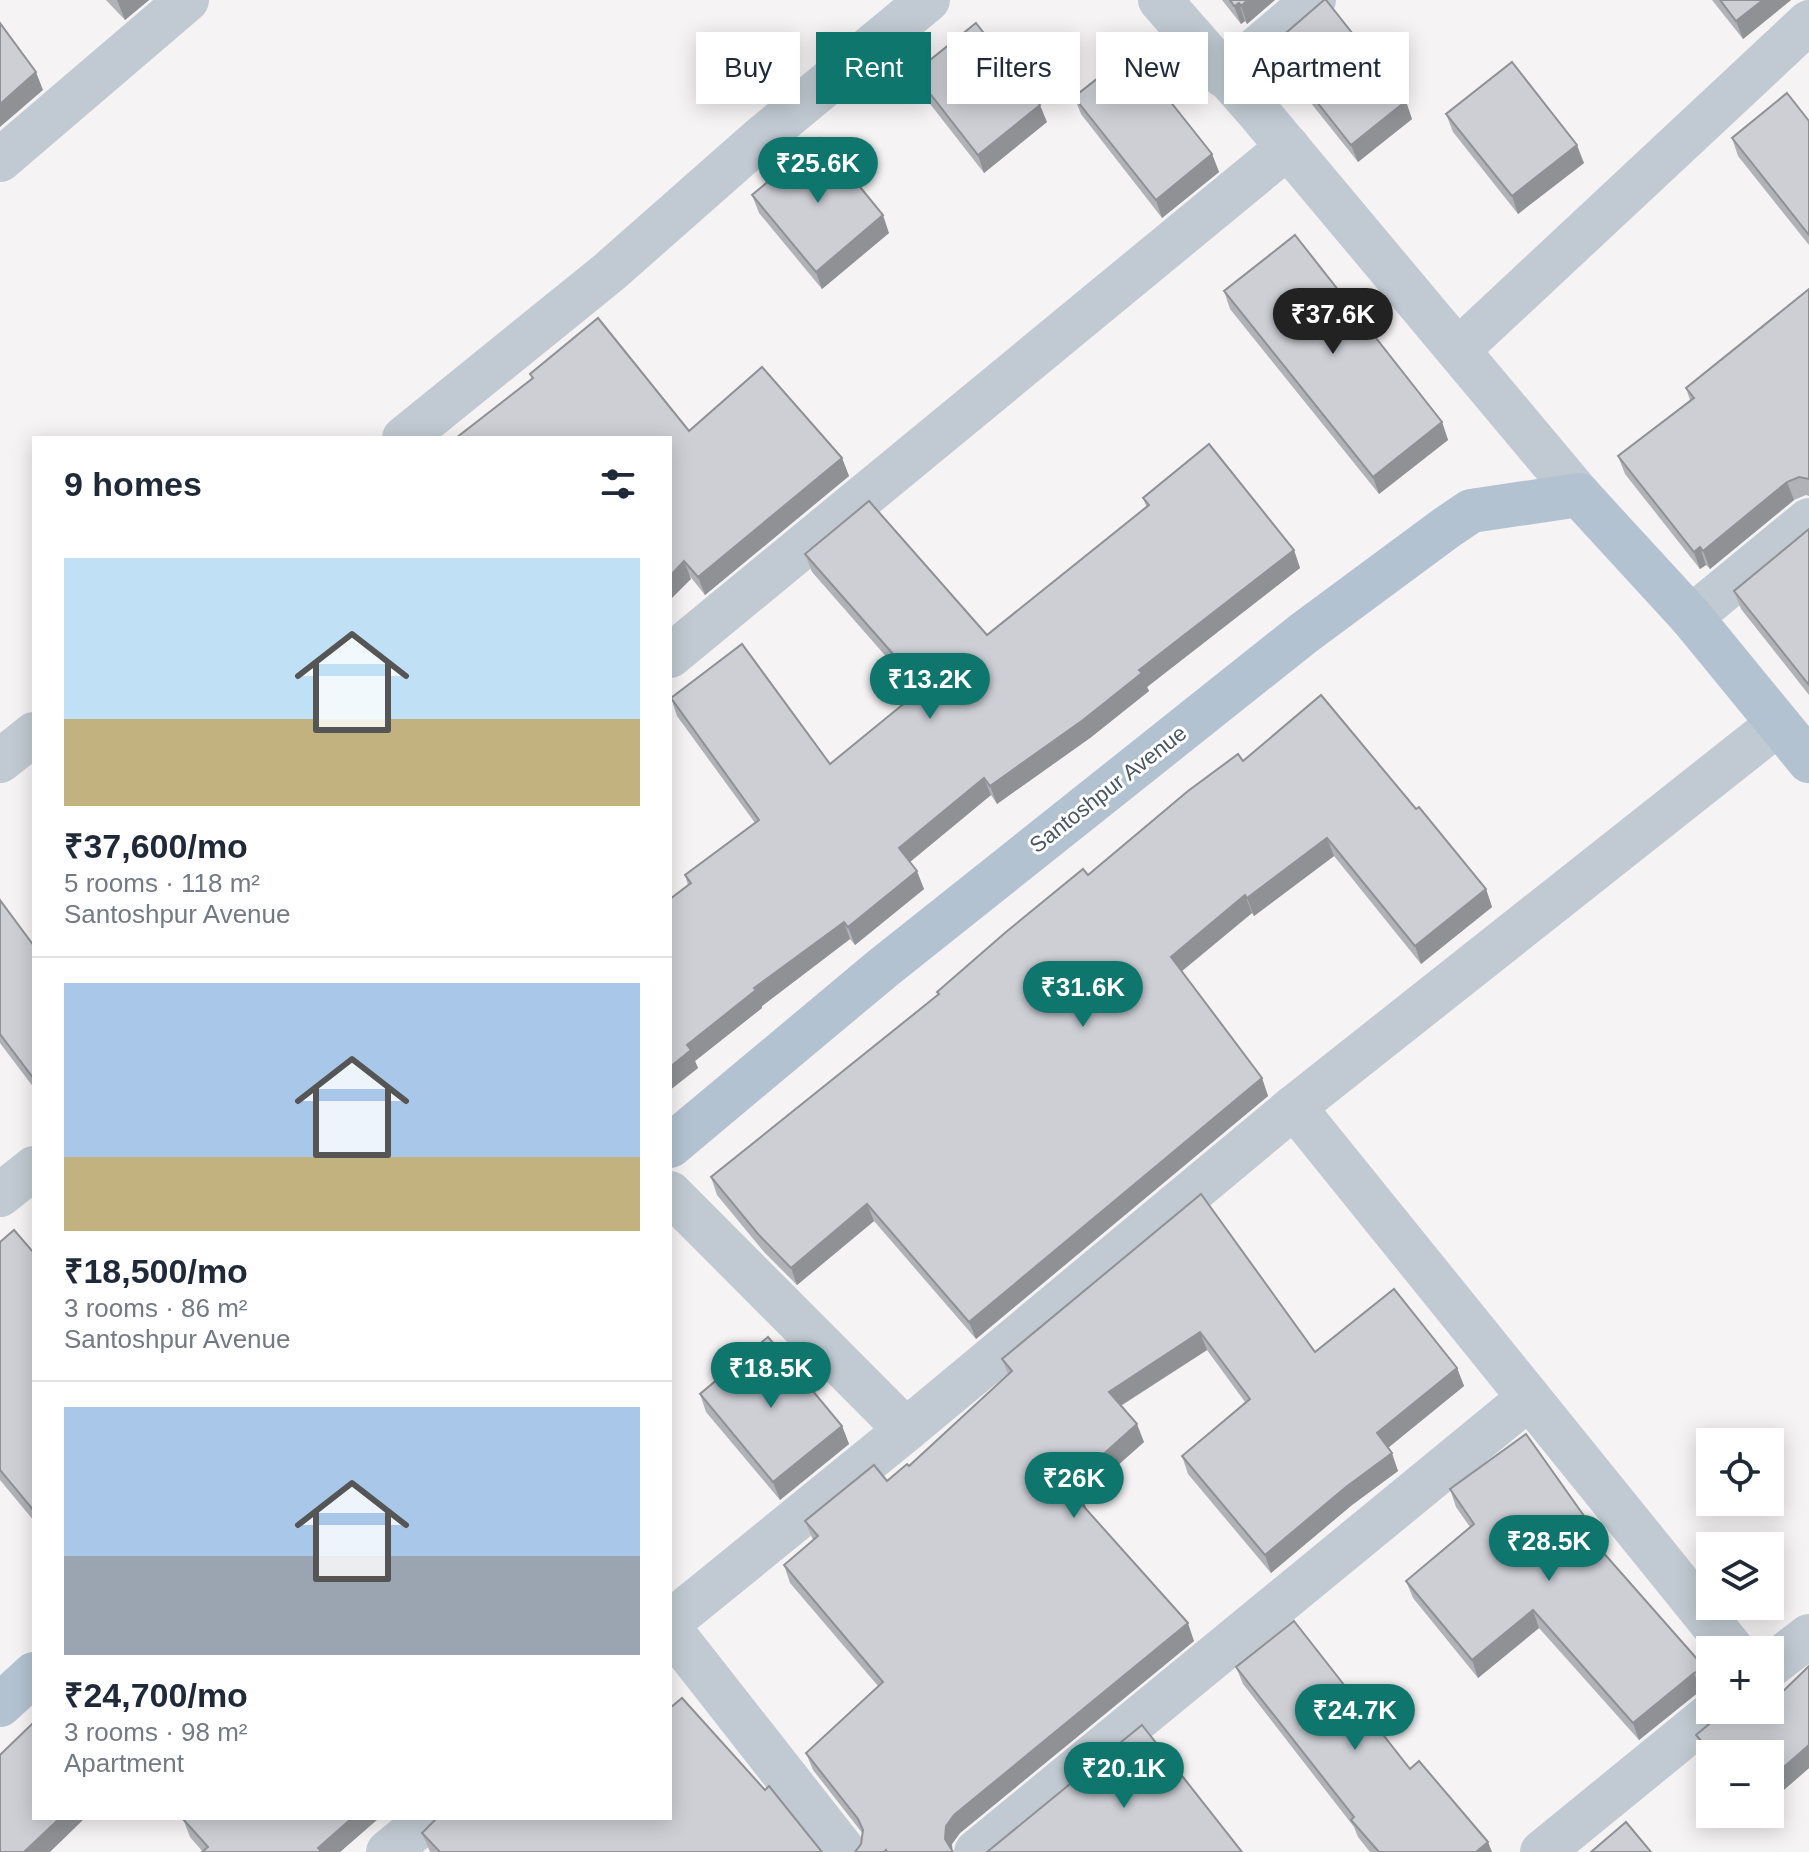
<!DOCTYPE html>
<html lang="en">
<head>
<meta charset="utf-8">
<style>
	:root { --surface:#fff; --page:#f6f6f7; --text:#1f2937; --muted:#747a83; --line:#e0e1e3; --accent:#0f766e }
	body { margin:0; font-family:Helvetica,sans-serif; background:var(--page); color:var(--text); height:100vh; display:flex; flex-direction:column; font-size:30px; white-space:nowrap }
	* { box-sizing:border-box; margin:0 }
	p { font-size:26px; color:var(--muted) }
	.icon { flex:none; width:44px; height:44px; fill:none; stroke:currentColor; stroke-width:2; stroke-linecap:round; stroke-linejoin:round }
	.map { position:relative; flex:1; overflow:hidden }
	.side { position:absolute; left:32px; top:436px; width:640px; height:1384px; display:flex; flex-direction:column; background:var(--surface); border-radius:0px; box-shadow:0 4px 20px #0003 }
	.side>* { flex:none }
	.hud { position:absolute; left:696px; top:32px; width:760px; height:72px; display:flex; gap:16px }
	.controls { position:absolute; left:1696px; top:1428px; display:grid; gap:16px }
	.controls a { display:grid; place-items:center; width:88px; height:88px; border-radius:0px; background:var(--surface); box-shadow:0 4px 20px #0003; font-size:40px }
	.price { position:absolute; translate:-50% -68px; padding:0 18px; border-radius:28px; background:var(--accent); color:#fff; font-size:26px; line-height:52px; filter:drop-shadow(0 2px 4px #0008) }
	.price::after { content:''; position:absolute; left:50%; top:48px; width:24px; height:18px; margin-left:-12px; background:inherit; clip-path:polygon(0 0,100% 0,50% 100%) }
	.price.current { background:#222; color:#fff }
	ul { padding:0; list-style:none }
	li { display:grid; align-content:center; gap:16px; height:424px; padding:0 32px }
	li+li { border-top:2px solid var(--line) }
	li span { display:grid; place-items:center; height:248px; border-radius:0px; color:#555 }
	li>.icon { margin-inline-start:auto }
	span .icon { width:144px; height:144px; fill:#fffc; stroke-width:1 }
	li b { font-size:34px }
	h2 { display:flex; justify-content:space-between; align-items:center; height:96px; padding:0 32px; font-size:34px }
	.chip { padding:0 28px; border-radius:0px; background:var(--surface); box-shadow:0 4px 20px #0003; font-size:28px; line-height:72px }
	.chip.current { background:var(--accent); color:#fff }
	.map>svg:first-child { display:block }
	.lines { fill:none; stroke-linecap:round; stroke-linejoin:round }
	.minor { stroke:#c1cad2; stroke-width:44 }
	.major { stroke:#b3c2d1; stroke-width:44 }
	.wall { fill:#b0b2b7 }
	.shaded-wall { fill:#909195 }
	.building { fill:#cdcfd5; stroke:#909195; stroke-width:2 }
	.labels { text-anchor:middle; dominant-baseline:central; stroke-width:6; stroke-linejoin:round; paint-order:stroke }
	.street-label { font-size:22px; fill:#4a5661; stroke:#fff }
</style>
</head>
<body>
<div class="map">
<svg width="1809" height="1852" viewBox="0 0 1809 1852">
	<rect width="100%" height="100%" fill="#f5f3f3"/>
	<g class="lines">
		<g class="minor">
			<path d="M 1160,0 L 1259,113 L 1579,495"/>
			<path d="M 1224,76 L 1314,0"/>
			<path d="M 0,160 L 187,0"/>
			<path d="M 1458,350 L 1809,22"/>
			<path d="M 404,438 L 608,273 L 760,139 L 928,0"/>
			<path d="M 1691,617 L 1809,520"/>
			<path d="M 670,656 L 1288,147"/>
			<path d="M 0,761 L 34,734"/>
			<path d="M 670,1193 L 906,1430"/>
			<path d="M 0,1195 L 34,1168"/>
			<path d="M 670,1622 L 906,1430 L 1294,1107"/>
			<path d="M 670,1629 L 845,1852"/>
			<path d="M 1733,1650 L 1294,1107 L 1778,724"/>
			<path d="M 1770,1666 L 1809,1636"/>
			<path d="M 388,1852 L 429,1818"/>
			<path d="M 976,1852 L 1529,1398"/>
			<path d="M 1542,1852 L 1716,1710"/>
		</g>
		<g class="major">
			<path d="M 670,1146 L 883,968 L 1304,633 L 1446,528 L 1471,511 L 1579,495 L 1691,617 L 1809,761"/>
			<path d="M 0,1705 L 34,1674"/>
		</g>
	</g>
	<g class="wall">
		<path d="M 106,0 L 149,0 L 125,20 Z"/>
		<path d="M 1222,0 L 1275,0 L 1247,24 L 1245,21 L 1241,24 Z"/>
		<path d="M 1712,0 L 1791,0 L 1743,39 Z"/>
		<path d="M 1272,45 L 1412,119 L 1358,162 L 1279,63 Z"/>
		<path d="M 914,73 L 1047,122 L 984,173 L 920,91 Z"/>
		<path d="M 1074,97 L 1212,154 L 1219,172 L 1162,218 L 1081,114 Z"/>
		<path d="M 1446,114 L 1584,163 L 1518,214 L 1453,132 Z"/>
		<path d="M 1809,121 L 1809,245 L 1738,156 L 1732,138 Z"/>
		<path d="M 752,195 L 889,233 L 822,289 L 759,213 Z"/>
		<path d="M 1809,289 L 1809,496 L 1806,495 L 1794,500 L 1710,569 L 1706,565 L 1700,569 L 1625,474 L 1618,456 L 1690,400 L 1686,388 Z"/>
		<path d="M 1224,291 L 1442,422 L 1448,440 L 1379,494 L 1230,309 Z"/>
		<path d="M 530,374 L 689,431 L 842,458 L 849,476 L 705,595 L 532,379 Z"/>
		<path d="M 1143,498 L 1294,550 L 1300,568 L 1147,687 L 1149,691 L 1090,738 L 997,804 L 991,795 L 910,862 L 924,889 L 855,945 L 850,939 L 762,1006 L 762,1008 L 695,1061 L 698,1068 L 670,1090 L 670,899 L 688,885 L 685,875 L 755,823 L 677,716 L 671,698 L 830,764 L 918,693 L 812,572 L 805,554 L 987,635 L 1147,508 Z"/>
		<path d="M 1809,529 L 1809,695 L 1741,609 L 1734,591 Z"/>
		<path d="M 1243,761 L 1416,809 L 1486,889 L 1492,907 L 1421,964 L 1334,856 L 1254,916 L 1252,913 L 1181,972 L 1262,1078 L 1268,1096 L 976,1339 L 874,1221 L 797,1285 L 764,1252 L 717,1195 L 711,1177 L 938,995 L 937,992 L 1088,875 Z"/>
		<path d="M 0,900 L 34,946 L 34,1088 L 0,1043 Z"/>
		<path d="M 1201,1194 L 1315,1352 L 1457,1368 L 1464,1386 L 1388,1448 L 1398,1471 L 1352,1505 L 1271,1573 L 1188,1474 L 1182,1456 L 1245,1402 L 1207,1350 L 1121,1406 L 1144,1442 L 1082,1497 L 1086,1509 L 1194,1641 L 960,1833 L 952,1844 L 953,1852 L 855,1852 L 861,1844 L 863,1834 L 813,1770 L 806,1753 L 878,1686 L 790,1583 L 784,1565 L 813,1540 L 805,1521 L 887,1481 L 909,1466 L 1008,1374 L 1002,1359 Z"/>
		<path d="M 0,1242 L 34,1253 L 34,1521 L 0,1480 Z"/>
		<path d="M 700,1394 L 842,1426 L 849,1444 L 780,1500 L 706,1412 Z"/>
		<path d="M 1450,1489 L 1605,1554 L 1705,1668 L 1710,1681 L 1710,1686 L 1700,1691 L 1639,1740 L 1539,1628 L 1478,1678 L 1413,1598 L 1406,1581 L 1470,1527 L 1456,1507 Z"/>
		<path d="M 1809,1666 L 1809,1768 L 1770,1802 L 1770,1754 L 1710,1754 L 1710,1761 L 1703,1753 L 1696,1735 L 1726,1710 L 1743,1710 L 1746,1714 L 1750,1710 L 1770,1710 L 1770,1704 Z"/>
		<path d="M 1236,1667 L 1410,1769 L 1492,1852 L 1370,1852 L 1358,1837 L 1354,1827 L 1243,1684 Z"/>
		<path d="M 184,1818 L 379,1818 L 340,1852 L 203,1852 L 190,1837 L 183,1819 Z"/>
		<path d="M 422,1833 L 819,1850 L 822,1852 L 430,1852 Z"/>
	</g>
	<g class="shaded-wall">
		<path d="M 117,0 L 149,0 L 125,20 Z"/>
		<path d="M 1248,0 L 1275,0 L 1247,24 L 1241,6 Z"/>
		<path d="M 1763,0 L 1791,0 L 1743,39 L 1736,21 Z"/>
		<path d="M 1239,3 L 1245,21 L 1241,24 L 1234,6 Z"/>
		<path d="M 36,72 L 43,90 L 0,127 L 0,104 Z"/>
		<path d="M 1406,101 L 1412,119 L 1358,162 L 1351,145 Z"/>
		<path d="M 1040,105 L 1047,122 L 984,173 L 978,155 Z"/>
		<path d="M 1577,145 L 1584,163 L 1518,214 L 1512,196 Z"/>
		<path d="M 1212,154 L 1219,172 L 1162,218 L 1156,200 Z"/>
		<path d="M 883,215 L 889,233 L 822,289 L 816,272 Z"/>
		<path d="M 1442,422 L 1448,440 L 1379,494 L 1373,477 Z"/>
		<path d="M 842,458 L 849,476 L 705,595 L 698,577 Z"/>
		<path d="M 1787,482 L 1794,500 L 1710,569 L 1703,551 Z"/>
		<path d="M 1700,547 L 1706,565 L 1700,569 L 1694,552 Z"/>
		<path d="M 1294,550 L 1300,568 L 1147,687 L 1149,691 L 1090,738 L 997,804 L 990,786 Z"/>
		<path d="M 684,561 L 691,579 L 670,600 L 670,576 Z"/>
		<path d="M 984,778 L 991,795 L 905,866 L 899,848 Z"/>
		<path d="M 1327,838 L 1334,856 L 1254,916 L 1247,898 Z"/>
		<path d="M 917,871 L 924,889 L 855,945 L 848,927 Z"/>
		<path d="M 1486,889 L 1492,907 L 1421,964 L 1415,946 Z"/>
		<path d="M 1245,895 L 1252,913 L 1177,975 L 1171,957 Z"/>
		<path d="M 844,922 L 850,939 L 762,1006 L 762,1008 L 695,1061 L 698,1068 L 670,1090 L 670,1067 L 687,1045 L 754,988 Z"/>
		<path d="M 1262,1078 L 1268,1096 L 976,1339 L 969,1322 Z"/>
		<path d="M 867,1204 L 874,1221 L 797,1285 L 791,1268 Z"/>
		<path d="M 1200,1332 L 1207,1350 L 1115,1409 L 1109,1392 Z"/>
		<path d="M 1457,1368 L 1464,1386 L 1384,1451 L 1377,1433 Z"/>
		<path d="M 1137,1424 L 1144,1442 L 1082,1497 L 1088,1513 L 1078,1501 L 1071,1483 Z"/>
		<path d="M 842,1426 L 849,1444 L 780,1500 L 773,1482 Z"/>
		<path d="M 1392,1453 L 1398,1471 L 1352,1505 L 1271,1573 L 1265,1555 L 1346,1487 Z"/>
		<path d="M 1599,1537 L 1605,1555 L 1593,1541 Z"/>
		<path d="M 1533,1610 L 1539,1628 L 1478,1678 L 1472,1660 Z"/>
		<path d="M 1188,1623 L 1194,1641 L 960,1833 L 952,1844 L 952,1852 L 945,1839 L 946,1826 L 954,1815 Z"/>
		<path d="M 1694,1673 L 1700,1691 L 1639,1740 L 1633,1723 Z"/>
		<path d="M 1809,1745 L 1809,1768 L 1770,1802 L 1770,1779 Z"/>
		<path d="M 60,1818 L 85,1818 L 50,1852 L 24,1852 Z"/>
		<path d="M 352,1818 L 379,1818 L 340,1852 L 319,1852 L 318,1848 Z"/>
		<path d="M 1488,1842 L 1492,1852 L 1476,1852 Z"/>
	</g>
	<g class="building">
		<path d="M 1230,0 L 1248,0 L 1241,6 L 1239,3 L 1234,6 Z"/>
		<path d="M 1324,0 L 1326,0 L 1406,101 L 1351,145 L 1272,45 Z"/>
		<path d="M 1720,0 L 1763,0 L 1736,21 Z"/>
		<path d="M 0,23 L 36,72 L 0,104 Z"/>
		<path d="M 976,23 L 1040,105 L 978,155 L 914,73 Z"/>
		<path d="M 1131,52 L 1212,154 L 1156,200 L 1074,97 Z"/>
		<path d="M 1512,62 L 1577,145 L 1512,196 L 1446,114 Z"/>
		<path d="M 1787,93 L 1809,121 L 1809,235 L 1732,138 Z"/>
		<path d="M 820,138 L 883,215 L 816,272 L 752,195 Z"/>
		<path d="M 1295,235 L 1442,422 L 1373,477 L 1224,291 Z"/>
		<path d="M 1809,289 L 1809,479 L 1799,477 L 1787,482 L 1703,551 L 1700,547 L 1694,552 L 1618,456 L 1694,398 L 1686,388 Z"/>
		<path d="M 598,318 L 689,431 L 762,367 L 842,458 L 698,577 L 684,561 L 670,576 L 670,438 L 456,438 L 533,378 L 530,374 Z"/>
		<path d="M 1209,444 L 1294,550 L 1139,670 L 1142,673 L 1083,720 L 990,786 L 984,778 L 899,848 L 917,871 L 848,927 L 844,922 L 754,988 L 756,990 L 687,1045 L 691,1050 L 670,1067 L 670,899 L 691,883 L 685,875 L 759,820 L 671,698 L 742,644 L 830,764 L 923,688 L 805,554 L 869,501 L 987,635 L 1149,505 L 1143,498 Z"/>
		<path d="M 1809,529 L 1809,685 L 1734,591 Z"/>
		<path d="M 1321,695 L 1416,809 L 1419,807 L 1486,889 L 1415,946 L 1327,838 L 1247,898 L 1245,895 L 1171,957 L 1262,1078 L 969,1322 L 867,1204 L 791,1268 L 758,1234 L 711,1177 L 939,994 L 937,992 L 1006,932 L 1083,869 L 1088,875 L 1188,791 L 1238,754 L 1243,761 Z"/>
		<path d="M 0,900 L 34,946 L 34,1079 L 0,1034 Z"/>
		<path d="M 1201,1194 L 1315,1352 L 1394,1289 L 1457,1368 L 1377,1433 L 1392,1453 L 1346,1487 L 1265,1555 L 1182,1456 L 1250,1399 L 1200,1332 L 1109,1392 L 1137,1424 L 1071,1483 L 1081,1495 L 1077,1499 L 1188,1623 L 954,1815 L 946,1826 L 945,1839 L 953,1852 L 887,1852 L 886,1850 L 884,1852 L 855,1852 L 861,1844 L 863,1830 L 858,1819 L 806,1753 L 883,1682 L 784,1565 L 818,1536 L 805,1521 L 874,1465 L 887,1481 L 907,1464 L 909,1466 L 1012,1371 L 1002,1359 Z"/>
		<path d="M 14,1230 L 34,1253 L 34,1511 L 0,1470 L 0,1242 Z"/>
		<path d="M 768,1337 L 842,1426 L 773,1482 L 700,1394 Z"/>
		<path d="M 1526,1434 L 1599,1537 L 1593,1541 L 1705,1668 L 1694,1673 L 1633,1723 L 1533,1610 L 1472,1660 L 1406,1581 L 1474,1524 L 1450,1489 Z"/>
		<path d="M 1294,1621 L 1410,1769 L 1419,1761 L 1488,1842 L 1476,1852 L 1379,1852 L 1351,1820 L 1354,1817 L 1236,1667 Z"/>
		<path d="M 1809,1666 L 1809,1745 L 1770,1779 L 1770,1754 L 1713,1754 L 1696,1735 L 1726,1710 L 1743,1710 L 1746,1714 L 1750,1710 L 1770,1710 L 1770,1704 Z"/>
		<path d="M 682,1698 L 765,1790 L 769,1786 L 822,1852 L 440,1852 L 422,1833 L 437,1818 L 670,1818 L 670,1708 Z"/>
		<path d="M 34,1722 L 34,1818 L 60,1818 L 24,1852 L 0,1852 L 0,1755 Z"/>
		<path d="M 1142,1725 L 1242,1852 L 987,1852 Z"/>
		<path d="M 184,1818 L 352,1818 L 318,1848 L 322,1852 L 202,1852 L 208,1847 L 183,1819 Z"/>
		<path d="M 1626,1822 L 1651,1852 L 1591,1852 Z"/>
	</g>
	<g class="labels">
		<g class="street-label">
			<text transform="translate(1108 789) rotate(-38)">Santoshpur Avenue</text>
		</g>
	</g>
</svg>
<div class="controls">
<a><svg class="icon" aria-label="locate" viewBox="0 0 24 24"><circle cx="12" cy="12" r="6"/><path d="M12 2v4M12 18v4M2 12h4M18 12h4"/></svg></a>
<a><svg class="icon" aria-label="layers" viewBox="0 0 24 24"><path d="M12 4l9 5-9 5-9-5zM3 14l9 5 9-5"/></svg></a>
<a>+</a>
<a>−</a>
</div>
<b class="price" style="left:818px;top:205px">₹25.6K</b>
<b class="price current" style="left:1333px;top:356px">₹37.6K</b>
<b class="price" style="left:930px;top:721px">₹13.2K</b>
<b class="price" style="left:1083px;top:1029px">₹31.6K</b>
<b class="price" style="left:771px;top:1410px">₹18.5K</b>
<b class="price" style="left:1074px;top:1520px">₹26K</b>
<b class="price" style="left:1549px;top:1583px">₹28.5K</b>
<b class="price" style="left:1355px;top:1752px">₹24.7K</b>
<b class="price" style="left:1124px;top:1810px">₹20.1K</b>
<div class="hud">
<a class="chip">Buy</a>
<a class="chip current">Rent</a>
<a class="chip">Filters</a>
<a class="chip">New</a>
<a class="chip">Apartment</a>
</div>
<section class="side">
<h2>9 homes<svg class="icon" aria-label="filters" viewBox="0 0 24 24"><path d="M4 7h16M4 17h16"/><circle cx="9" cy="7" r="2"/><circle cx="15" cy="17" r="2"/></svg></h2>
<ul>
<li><span style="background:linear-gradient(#bfe0f5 65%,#c2b280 0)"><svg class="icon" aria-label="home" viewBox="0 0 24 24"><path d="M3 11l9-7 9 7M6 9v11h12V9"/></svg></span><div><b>₹37,600/mo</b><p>5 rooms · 118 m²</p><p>Santoshpur Avenue</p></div></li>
<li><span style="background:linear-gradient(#a9c7e8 70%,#c2b280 0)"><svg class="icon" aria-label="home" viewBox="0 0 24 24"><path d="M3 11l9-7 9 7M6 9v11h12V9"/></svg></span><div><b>₹18,500/mo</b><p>3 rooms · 86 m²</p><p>Santoshpur Avenue</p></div></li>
<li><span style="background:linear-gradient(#a9c7e8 60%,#9aa5b1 0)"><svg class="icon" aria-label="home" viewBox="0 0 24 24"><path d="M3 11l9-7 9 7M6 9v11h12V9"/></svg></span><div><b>₹24,700/mo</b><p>3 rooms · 98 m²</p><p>Apartment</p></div></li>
</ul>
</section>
</div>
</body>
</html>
